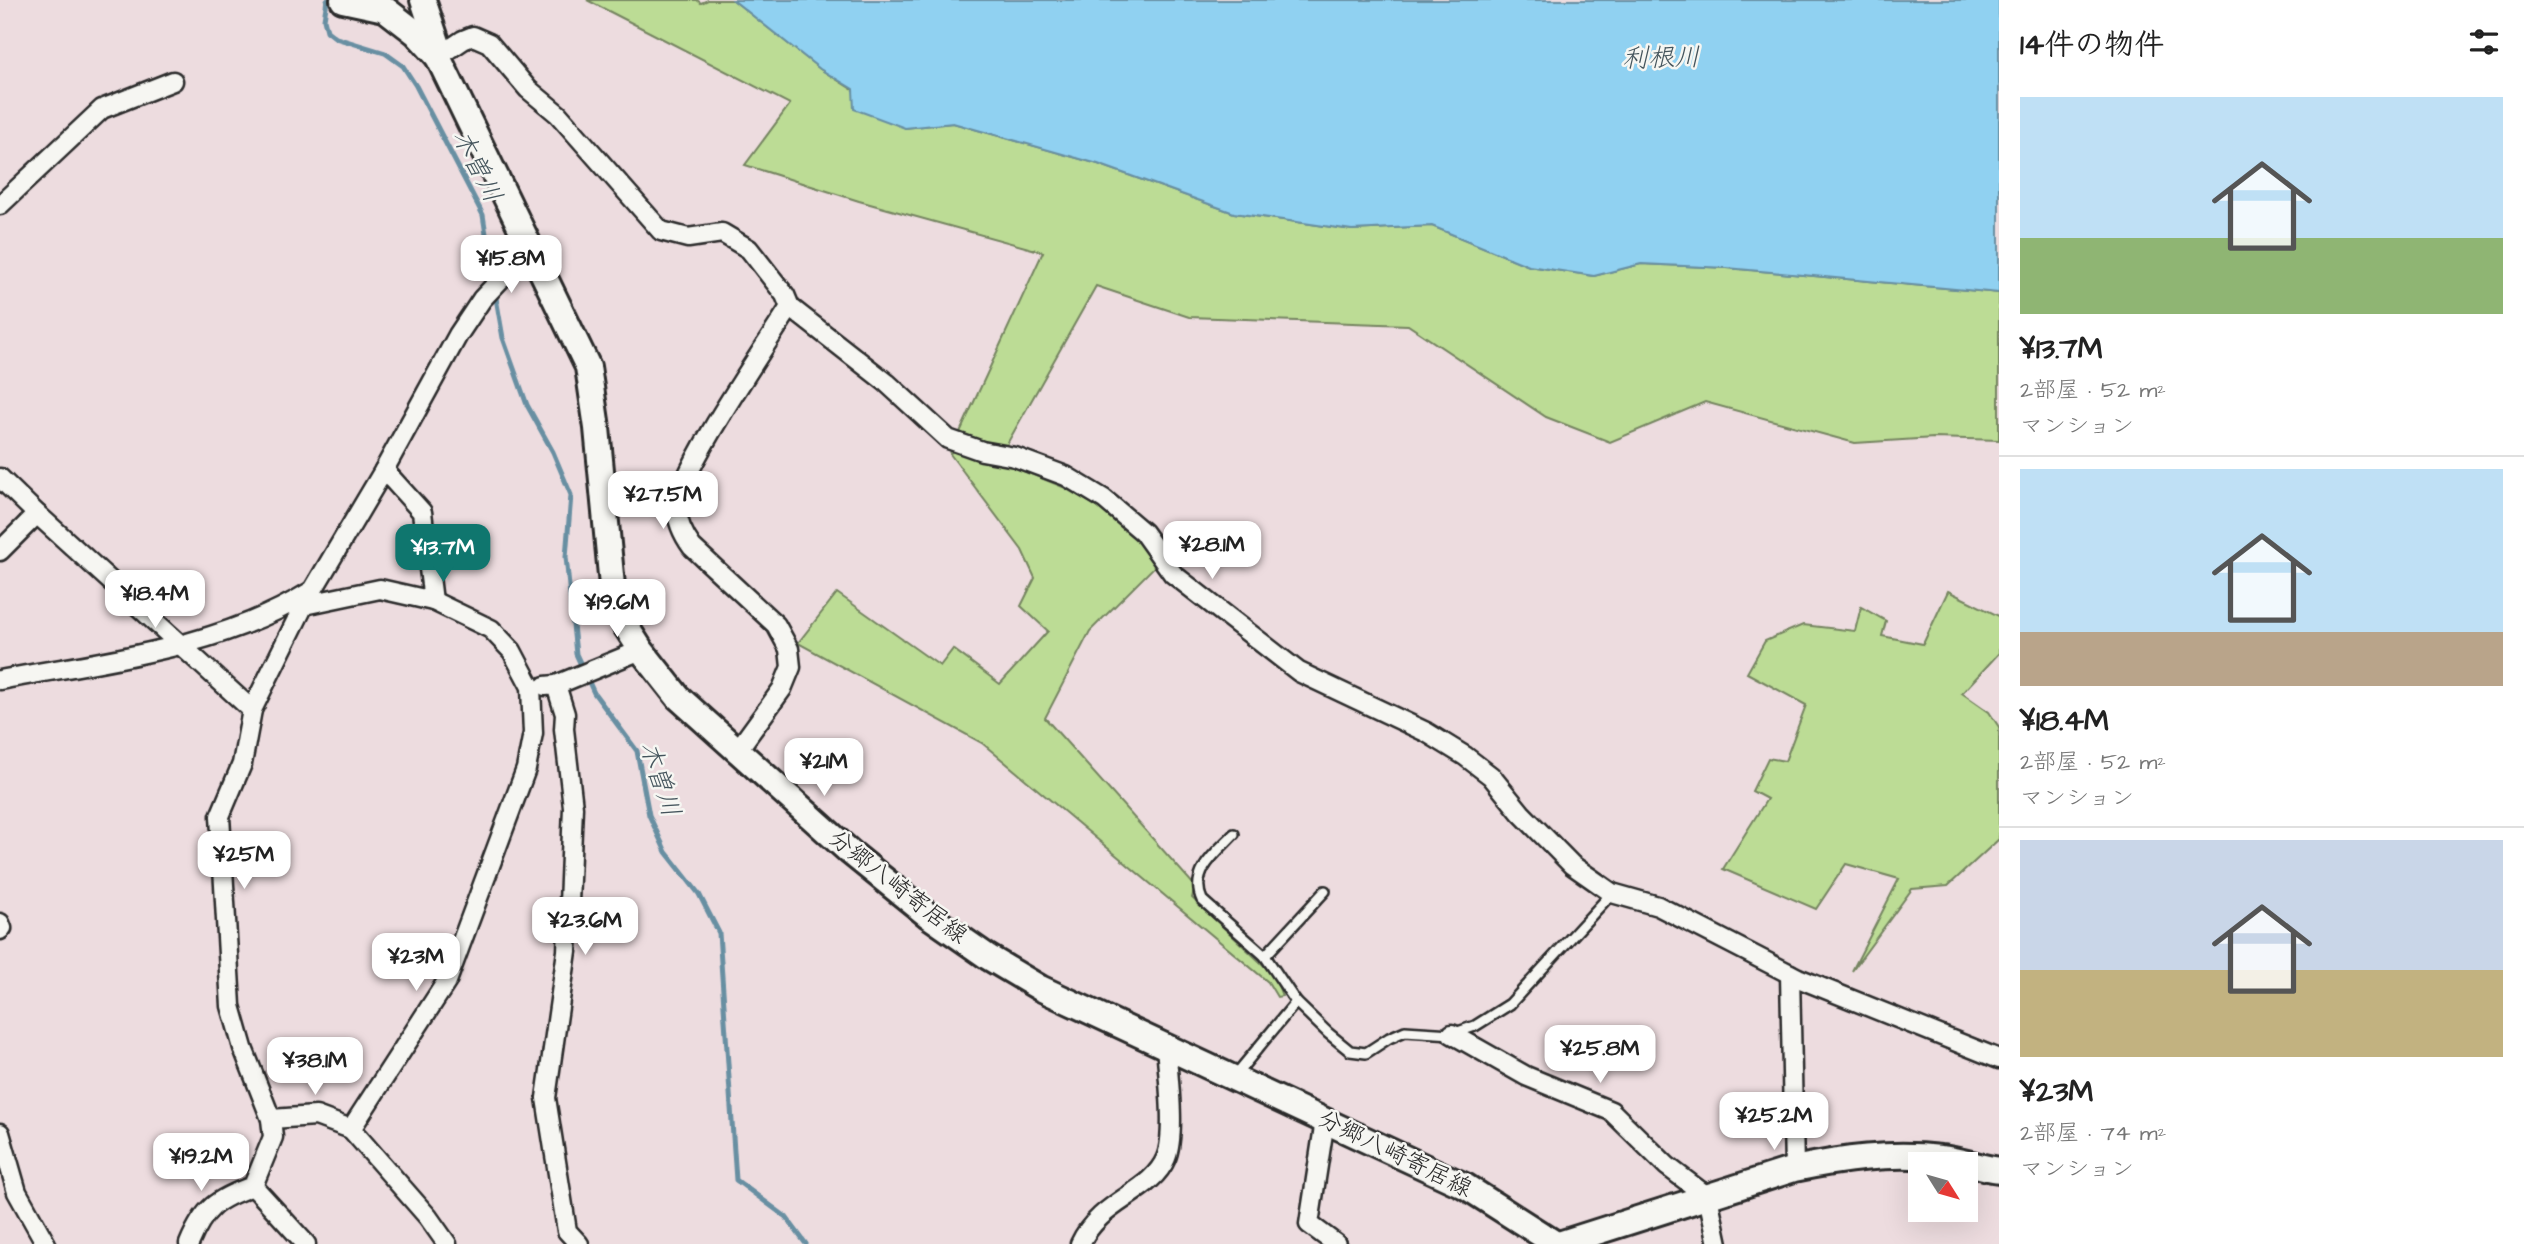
<!DOCTYPE html>
<html lang="ja">
<head>
<meta charset="utf-8">
<style>
	:root { --surface:#fff; --page:#f6f6f6; --text:#222; --muted:#767676; --line:#e0e0e0; --accent:#0f766e }
	body { margin:0; font-family:"Architects Daughter","Klee One",sans-serif; background:var(--page); color:var(--text); height:100vh; display:flex; flex-direction:column; font-size:26px; white-space:nowrap }
	* { box-sizing:border-box; margin:0 }
	p { font-size:23px; color:var(--muted) }
	.icon { flex:none; width:38px; height:38px; fill:none; stroke:currentColor; stroke-width:2; stroke-linecap:round; stroke-linejoin:round }
	.map { position:relative; flex:1; overflow:hidden }
	.side { display:flex; flex-direction:column; background:var(--surface); width:525px }
	.side>* { flex:none }
	.needle { width:46px; rotate:127deg }
	.tools { position:absolute; left:1908px; top:1152px; display:grid; gap:14px }
	.tools a { display:grid; place-items:center; width:70px; height:70px; border-radius:0px; background:var(--surface); box-shadow:0 7px 28px #0002; font-size:35px }
	.price { position:absolute; translate:-50% -60px; padding:0 16px; border-radius:14px; background:#fff; color:#222; font-size:23px; line-height:46px; filter:drop-shadow(0 2px 4px #0008) }
	.price::after { content:''; position:absolute; left:50%; top:42px; width:21px; height:16px; margin-left:-10px; background:inherit; clip-path:polygon(0 0,100% 0,50% 100%) }
	.price.current { background:var(--accent); color:#fff }
	ul { padding:0; list-style:none }
	li { display:grid; align-content:center; gap:14px; height:371px; padding:0 21px }
	li+li { border-top:2px solid var(--line) }
	li span { display:grid; place-items:center; height:217px; border-radius:0px; color:#555 }
	li>.icon { margin-inline-start:auto }
	span .icon { width:126px; height:126px; fill:#fffc; stroke-width:1 }
	li b { font-size:30px }
	h2 { display:flex; justify-content:space-between; align-items:center; height:84px; padding:0 21px; font-size:30px }
	main { display:flex; flex:1; min-height:0 }
	.map>svg:first-child { display:block }
	.green { fill:#bcdc95; stroke:#748460; stroke-width:2 }
	.water { fill:#90d1f1; stroke:#688fa2; stroke-width:2 }
	.lines { fill:none; stroke-linecap:round; stroke-linejoin:round }
	.stream { stroke:#688fa2; stroke-width:5 }
	.lane-casing { stroke:#2b2b2b; stroke-width:14 }
	.street-casing { stroke:#2b2b2b; stroke-width:23 }
	.secondary-casing { stroke:#2b2b2b; stroke-width:30 }
	.lane { stroke:#f6f6f2; stroke-width:9 }
	.street { stroke:#f6f6f2; stroke-width:18 }
	.secondary { stroke:#f6f6f2; stroke-width:24 }
	.labels { text-anchor:middle; dominant-baseline:central; stroke-width:5; stroke-linejoin:round; paint-order:stroke }
	.street-label { font-size:24px; fill:#2b2b2b; stroke:#f6f6f2 }
	.water-label { font-size:26px; font-style:italic; fill:#44545c; stroke:#f6f6f2 }
</style>
</head>
<body>
<main>
<div class="map">
<svg width="1999" height="1244" viewBox="0 0 1999 1244">
	<rect width="100%" height="100%" fill="#eddcdf"/>
	<filter id="ink" filterUnits="userSpaceOnUse"><feTurbulence type="fractalNoise" baseFrequency=".0143" numOctaves="2"/><feDisplacementMap in="SourceGraphic" scale="14" xChannelSelector="R" yChannelSelector="G"/><feConvolveMatrix kernelMatrix="1 2 1 2 8 2 1 2 1" color-interpolation-filters="sRGB"/></filter>
	<g filter="url(#ink)">
		<g class="green">
			<path d="M 587,0 L 697,0 L 701,3 L 708,0 L 733,0 L 820,69 L 853,90 L 905,128 L 953,123 L 1098,164 L 1234,213 L 1352,230 L 1432,226 L 1529,266 L 1594,276 L 1641,264 L 1727,268 L 1999,293 L 1999,440 L 1934,438 L 1855,443 L 1705,402 L 1610,442 L 1546,417 L 1408,325 L 1189,317 L 1096,286 L 1008,442 L 1004,463 L 1063,487 L 1129,525 L 1158,563 L 1090,631 L 1045,718 L 1195,886 L 1192,898 L 1274,975 L 1282,996 L 1277,997 L 1268,982 L 982,743 L 798,643 L 837,593 L 940,666 L 953,649 L 1000,684 L 1048,631 L 1021,606 L 1035,578 L 1022,550 L 950,454 L 1043,252 L 859,201 L 745,165 L 790,104 Z"/>
			<path d="M 1948,591 L 1999,616 L 1999,653 L 1962,693 L 1989,712 L 1999,727 L 1999,839 L 1948,886 L 1912,889 L 1852,971 L 1899,879 L 1846,864 L 1816,909 L 1723,869 L 1767,799 L 1752,791 L 1768,758 L 1785,761 L 1806,705 L 1747,673 L 1765,641 L 1803,625 L 1855,631 L 1861,607 L 1886,621 L 1882,636 L 1923,644 Z"/>
		</g>
		<path class="water" d="M 733,0 L 1999,0 L 1999,293 L 1727,268 L 1641,264 L 1594,276 L 1529,266 L 1432,226 L 1352,230 L 1234,213 L 1098,164 L 953,123 L 905,128 L 854,109 L 853,89 L 820,69 Z"/>
		<g class="lines">
			<g class="stream">
				<path d="M 327,0 L 324,19 L 327,31 L 336,38 L 385,53 L 403,66 L 416,86 L 483,215 L 493,279"/>
				<path d="M 495,292 L 503,338 L 527,405 L 553,452 L 571,495 L 566,557 L 576,654 L 594,693 L 637,751 L 649,815 L 666,852 L 699,894 L 719,933 L 736,1180 L 786,1217 L 806,1244"/>
			</g>
			<g class="lane-casing">
				<g id="lane">
					<path d="M 1234,834 C 1217,852 1189,872 1202,900 L 1265,956 L 1296,1002 L 1328,1033 L 1350,1051 L 1366,1053 L 1389,1038 L 1405,1031 L 1452,1034 L 1475,1026 L 1510,1004 L 1612,893"/>
					<path d="M 1265,956 L 1325,891"/>
					<path d="M 1234,1077 L 1296,1002"/>
				</g>
			</g>
			<g class="street-casing">
				<g id="street">
					<path d="M 438,57 L 463,40 L 473,36 L 489,43 L 528,89 L 558,114 L 661,231 L 688,238 L 722,233 L 749,249 L 785,295 L 790,307 L 887,383 L 948,439 L 982,451 L 1015,457 L 1066,476 L 1104,499 L 1143,532 L 1173,574 L 1299,672 L 1426,732 L 1465,756 L 1491,776 L 1521,813 L 1572,865 L 1612,893 L 1658,906 L 1798,978 L 1999,1059"/>
					<path d="M 0,205 L 102,109 L 173,81"/>
					<path d="M 384,470 L 422,512 L 433,601"/>
					<path d="M 0,478 L 37,514 L 252,710"/>
					<path d="M 0,551 L 37,514"/>
					<path d="M 304,605 L 380,589 L 433,601 L 491,629 L 512,651 L 531,687 L 533,733 L 526,769 L 447,981 L 351,1129 L 428,1217 L 447,1244"/>
					<path d="M 0,680 C 104,660 218,649 310,592"/>
					<path d="M 556,685 L 565,714 L 564,729 L 573,807 L 567,951 L 546,1098 L 567,1231 L 579,1244"/>
					<path d="M 545,686 L 556,685 L 641,650"/>
					<path d="M 737,751 L 782,689 L 791,667 L 789,649 L 776,625 L 692,547 C 684,536 677,522 677,508 C 675,477 769,341 790,307"/>
					<path d="M 0,923 L 2,928 L 0,930"/>
					<path d="M 1790,974 L 1794,1169"/>
					<path d="M 1452,1034 L 1526,1076 L 1611,1111 L 1667,1166 L 1708,1197 L 1718,1244"/>
					<path d="M 271,1119 L 316,1116 L 351,1129"/>
					<path d="M 1325,1120 L 1309,1224 L 1336,1244"/>
					<path d="M 0,1133 L 17,1192 L 46,1244"/>
					<path d="M 253,1186 L 306,1244"/>
					<path d="M 189,1244 C 204,1208 216,1199 253,1186 L 273,1137 L 271,1119 L 243,1048 L 231,1006 L 220,816 L 242,764 L 252,710 L 304,605 L 384,470 L 458,335 L 482,299 L 531,247"/>
					<path d="M 1080,1244 C 1100,1200 1151,1194 1166,1158 C 1176,1134 1168,1074 1166,1046"/>
				</g>
			</g>
			<g class="secondary-casing">
				<g id="secondary">
					<path d="M 343,0 L 385,9 L 416,33 L 437,56"/>
					<path d="M 423,0 L 437,42 L 438,57 L 588,367 L 597,428 L 612,586 L 625,625 L 641,650 L 678,697 L 850,852 L 929,916 L 988,957 L 1040,988 L 1465,1186 L 1556,1244"/>
					<path d="M 1559,1244 L 1794,1169 C 1842,1159 1891,1152 1940,1158 C 1960,1160 1979,1167 1999,1170"/>
				</g>
			</g>
			<use href="#lane" class="lane"/>
			<use href="#street" class="street"/>
			<use href="#secondary" class="secondary"/>
		</g>
	</g>
	<g class="labels">
		<g class="street-label">
			<text transform="translate(898 887) rotate(38)">分郷八崎寄居線</text>
			<text transform="translate(1395 1154) rotate(26)">分郷八崎寄居線</text>
		</g>
		<g class="water-label">
			<text transform="translate(1661 58) rotate(-1)">利根川</text>
			<text transform="translate(477 166) rotate(63)">木曽川</text>
			<text transform="translate(660 779) rotate(72)">木曽川</text>
		</g>
	</g>
</svg>
<div class="tools">
<a><svg class="needle" viewBox="-14 -14 28 28"><path d="M0-13l5 13h-10z" fill="#e53935"/><path d="M0 13l5-13h-10z" fill="#767676"/></svg></a>
</div>
<b class="price" style="left:511px;top:295px">¥15.8M</b>
<b class="price" style="left:663px;top:531px">¥27.5M</b>
<b class="price" style="left:1212px;top:581px">¥28.1M</b>
<b class="price current" style="left:443px;top:584px">¥13.7M</b>
<b class="price" style="left:155px;top:630px">¥18.4M</b>
<b class="price" style="left:617px;top:639px">¥19.6M</b>
<b class="price" style="left:824px;top:798px">¥21M</b>
<b class="price" style="left:244px;top:891px">¥25M</b>
<b class="price" style="left:585px;top:957px">¥23.6M</b>
<b class="price" style="left:416px;top:993px">¥23M</b>
<b class="price" style="left:1600px;top:1085px">¥25.8M</b>
<b class="price" style="left:315px;top:1097px">¥38.1M</b>
<b class="price" style="left:1774px;top:1152px">¥25.2M</b>
<b class="price" style="left:201px;top:1193px">¥19.2M</b>
</div>
<section class="side">
<h2>14件の物件<svg class="icon" aria-label="filters" viewBox="0 0 24 24"><path d="M4 7h16M4 17h16"/><circle cx="9" cy="7" r="2"/><circle cx="15" cy="17" r="2"/></svg></h2>
<ul>
<li><span style="background:linear-gradient(#bfe0f5 65%,#8fb573 0)"><svg class="icon" aria-label="home" viewBox="0 0 24 24"><path d="M3 11l9-7 9 7M6 9v11h12V9"/></svg></span><div><b>¥13.7M</b><p>2部屋 · 52 m²</p><p>マンション</p></div></li>
<li><span style="background:linear-gradient(#bfe0f5 75%,#b9a48a 0)"><svg class="icon" aria-label="home" viewBox="0 0 24 24"><path d="M3 11l9-7 9 7M6 9v11h12V9"/></svg></span><div><b>¥18.4M</b><p>2部屋 · 52 m²</p><p>マンション</p></div></li>
<li><span style="background:linear-gradient(#c9d6e8 60%,#c2b280 0)"><svg class="icon" aria-label="home" viewBox="0 0 24 24"><path d="M3 11l9-7 9 7M6 9v11h12V9"/></svg></span><div><b>¥23M</b><p>2部屋 · 74 m²</p><p>マンション</p></div></li>
</ul>
</section>
</main>
</body>
</html>
